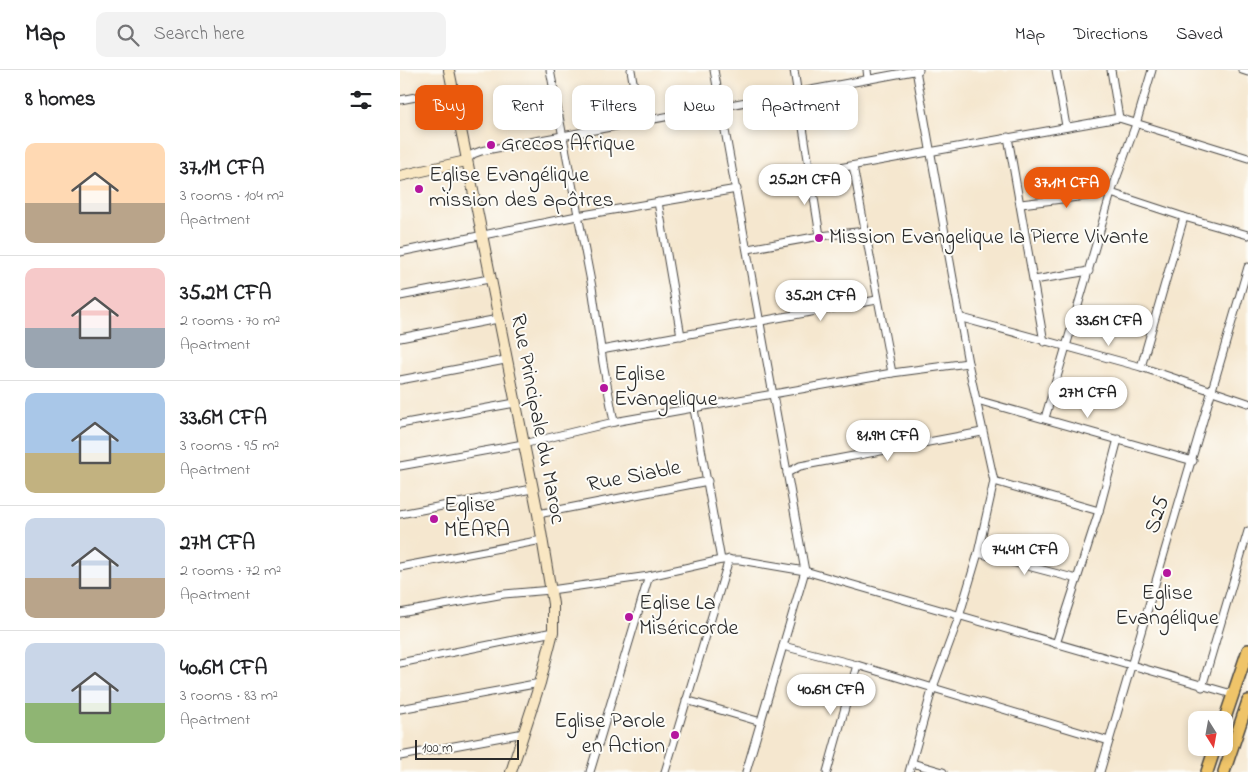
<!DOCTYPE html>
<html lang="en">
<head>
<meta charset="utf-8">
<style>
	:root { --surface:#fff; --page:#f2f2f2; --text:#202124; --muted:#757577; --line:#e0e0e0; --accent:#ea580c }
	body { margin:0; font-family:"Indie Flower",sans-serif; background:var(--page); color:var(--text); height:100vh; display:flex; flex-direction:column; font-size:19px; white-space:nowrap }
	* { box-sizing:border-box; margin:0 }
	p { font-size:16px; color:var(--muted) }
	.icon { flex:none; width:28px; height:28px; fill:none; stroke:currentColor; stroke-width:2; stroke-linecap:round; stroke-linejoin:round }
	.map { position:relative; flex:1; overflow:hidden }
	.panel { display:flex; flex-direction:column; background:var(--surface); width:400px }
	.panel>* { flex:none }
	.hud { position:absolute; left:15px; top:15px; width:475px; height:45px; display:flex; gap:10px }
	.needle { width:32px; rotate:169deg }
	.controls { position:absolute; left:788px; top:641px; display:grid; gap:10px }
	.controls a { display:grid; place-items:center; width:45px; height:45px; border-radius:10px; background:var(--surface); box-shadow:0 2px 8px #0003; font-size:25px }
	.scale { position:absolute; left:15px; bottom:12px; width:104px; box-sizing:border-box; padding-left:5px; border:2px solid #2b2b2b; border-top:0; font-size:14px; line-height:18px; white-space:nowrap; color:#2b2b2b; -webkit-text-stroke:4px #fdfcf7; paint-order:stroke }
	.price { position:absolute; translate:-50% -42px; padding:0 11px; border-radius:18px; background:#fff; color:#222; font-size:16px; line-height:32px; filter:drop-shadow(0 1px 2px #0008) }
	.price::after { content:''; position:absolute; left:50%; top:30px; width:15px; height:11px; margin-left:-8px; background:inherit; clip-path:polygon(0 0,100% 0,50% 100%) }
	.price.selected { background:var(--accent); color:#fff }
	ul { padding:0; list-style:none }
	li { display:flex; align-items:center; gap:15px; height:125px; padding:0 25px }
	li+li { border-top:1px solid var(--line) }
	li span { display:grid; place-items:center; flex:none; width:140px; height:100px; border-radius:10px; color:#555 }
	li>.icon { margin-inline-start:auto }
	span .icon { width:60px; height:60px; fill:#fffc; stroke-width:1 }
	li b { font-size:21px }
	h2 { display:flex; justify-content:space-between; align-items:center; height:60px; padding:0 25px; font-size:21px }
	.pill { padding:0 18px; border-radius:10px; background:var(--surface); box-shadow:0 2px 8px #0003; font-size:18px; line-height:45px }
	.pill.selected { background:var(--accent); color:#fff }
	header { display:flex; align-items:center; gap:30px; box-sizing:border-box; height:70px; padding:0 25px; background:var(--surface); border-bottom:1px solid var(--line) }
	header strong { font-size:24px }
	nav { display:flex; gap:28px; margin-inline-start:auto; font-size:18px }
	.search { width:350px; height:45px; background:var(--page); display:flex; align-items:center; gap:12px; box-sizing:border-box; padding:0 18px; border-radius:10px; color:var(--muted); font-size:19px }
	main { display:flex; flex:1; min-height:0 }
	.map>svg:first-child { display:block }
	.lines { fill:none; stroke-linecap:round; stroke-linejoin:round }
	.street-casing { stroke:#494744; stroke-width:9 }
	.secondary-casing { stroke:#494744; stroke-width:12 }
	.primary-casing { stroke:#494744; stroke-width:14 }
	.street { stroke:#fff; stroke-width:7 }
	.secondary { stroke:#f9e7c3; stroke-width:10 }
	.primary { stroke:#efc469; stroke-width:11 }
	.poi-dot { fill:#b5179e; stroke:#fdfcf7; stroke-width:2 }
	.labels { text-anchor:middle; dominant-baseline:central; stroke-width:4; stroke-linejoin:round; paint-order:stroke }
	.poi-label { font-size:22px; fill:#2b2b2b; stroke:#fdfcf7; text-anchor:start }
	.street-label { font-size:22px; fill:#2b2b2b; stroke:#fdfcf7 }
</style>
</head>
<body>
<header>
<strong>Map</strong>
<div class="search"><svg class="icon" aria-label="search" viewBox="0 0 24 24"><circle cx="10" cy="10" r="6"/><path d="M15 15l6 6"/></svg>Search here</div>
<nav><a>Map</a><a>Directions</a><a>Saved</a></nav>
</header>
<main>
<section class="panel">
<h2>8 homes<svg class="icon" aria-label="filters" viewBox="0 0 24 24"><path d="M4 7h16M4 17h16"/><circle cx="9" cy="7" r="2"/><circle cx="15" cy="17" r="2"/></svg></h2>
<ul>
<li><span style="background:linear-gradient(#ffd9b3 60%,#b9a48a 0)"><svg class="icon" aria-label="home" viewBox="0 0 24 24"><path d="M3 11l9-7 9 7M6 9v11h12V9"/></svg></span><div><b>37.1M CFA</b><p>3 rooms · 104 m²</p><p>Apartment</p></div></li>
<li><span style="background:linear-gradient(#f6c9c9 60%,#9aa5b1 0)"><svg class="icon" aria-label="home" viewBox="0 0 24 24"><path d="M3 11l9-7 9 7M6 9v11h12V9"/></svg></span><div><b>35.2M CFA</b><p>2 rooms · 70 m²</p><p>Apartment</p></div></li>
<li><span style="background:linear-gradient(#a9c7e8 60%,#c2b280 0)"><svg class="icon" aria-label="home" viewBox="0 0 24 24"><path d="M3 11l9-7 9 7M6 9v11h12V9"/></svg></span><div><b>33.6M CFA</b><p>3 rooms · 95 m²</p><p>Apartment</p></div></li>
<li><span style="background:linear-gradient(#c9d6e8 60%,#b9a48a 0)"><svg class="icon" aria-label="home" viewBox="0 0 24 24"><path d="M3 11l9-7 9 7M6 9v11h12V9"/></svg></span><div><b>27M CFA</b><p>2 rooms · 72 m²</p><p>Apartment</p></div></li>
<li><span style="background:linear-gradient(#c9d6e8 60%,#8fb573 0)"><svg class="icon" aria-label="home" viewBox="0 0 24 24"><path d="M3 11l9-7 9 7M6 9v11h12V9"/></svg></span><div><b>40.6M CFA</b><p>3 rooms · 83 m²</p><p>Apartment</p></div></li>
</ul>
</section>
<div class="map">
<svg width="848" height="702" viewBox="0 0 848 702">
	<rect width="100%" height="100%" fill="#fdfcf7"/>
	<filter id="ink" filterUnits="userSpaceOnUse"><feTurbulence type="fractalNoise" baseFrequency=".02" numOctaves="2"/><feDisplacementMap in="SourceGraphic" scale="10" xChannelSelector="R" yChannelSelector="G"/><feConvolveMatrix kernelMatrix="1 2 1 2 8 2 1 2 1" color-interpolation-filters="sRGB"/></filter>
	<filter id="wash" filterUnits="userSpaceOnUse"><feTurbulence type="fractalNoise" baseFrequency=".0096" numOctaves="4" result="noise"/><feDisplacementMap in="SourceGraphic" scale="20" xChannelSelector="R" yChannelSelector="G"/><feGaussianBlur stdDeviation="1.12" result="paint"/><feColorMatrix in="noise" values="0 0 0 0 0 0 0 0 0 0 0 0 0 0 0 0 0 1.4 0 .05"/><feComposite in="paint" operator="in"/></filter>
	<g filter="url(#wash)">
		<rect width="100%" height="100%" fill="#f5e7cf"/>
	</g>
	<g filter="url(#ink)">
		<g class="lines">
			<g class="street-casing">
				<g id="street">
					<path d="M 150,0 L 192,217 L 203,293 L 214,352"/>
					<path d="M 231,0 L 240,52"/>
					<path d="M 314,0 L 405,501 L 346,702"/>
					<path d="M 394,0 L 420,166"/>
					<path d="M 467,0 L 468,8"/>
					<path d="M 656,0 L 666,56"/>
					<path d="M 711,0 L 719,48"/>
					<path d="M 842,0 L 848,2"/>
					<path d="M 0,30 L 53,20"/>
					<path d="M 608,67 L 644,272"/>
					<path d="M 66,91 L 73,84 L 81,81 L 519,0"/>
					<path d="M 453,96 L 492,303"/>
					<path d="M 411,103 L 719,48 L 848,88"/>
					<path d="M 258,132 L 281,266"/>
					<path d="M 621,134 L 711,123 L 784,147 L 848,165"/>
					<path d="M 348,179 L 420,166 L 466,161"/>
					<path d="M 0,182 L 177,146 L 337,119"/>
					<path d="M 634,210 L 689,201"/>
					<path d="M 0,226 L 89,209"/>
					<path d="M 562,248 L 741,297 L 848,333"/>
					<path d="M 0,268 L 98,249"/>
					<path d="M 201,280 L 477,230"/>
					<path d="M 741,297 L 784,147"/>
					<path d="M 0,310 L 105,290"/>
					<path d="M 577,330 L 793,391"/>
					<path d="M 294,339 L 321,490"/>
					<path d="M 645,348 L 711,123 L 736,54 L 752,0"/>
					<path d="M 0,354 L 115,333"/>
					<path d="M 0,396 L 123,374 L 214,352 L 492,303 L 568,293"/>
					<path d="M 387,403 L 400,396 L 582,362"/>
					<path d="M 594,411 L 699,441"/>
					<path d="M 0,444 L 132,419"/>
					<path d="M 138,444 L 308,411"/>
					<path d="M 578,483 L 677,509"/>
					<path d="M 0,497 L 142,470"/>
					<path d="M 0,543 L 104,524 L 151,520 L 249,506 L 321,490 L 340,490 L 405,501 L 832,624"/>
					<path d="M 656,574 L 699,441 L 718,369"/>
					<path d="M 383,576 L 457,595 L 709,671"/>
					<path d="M 0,593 L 153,562"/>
					<path d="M 802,617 L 848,461"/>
					<path d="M 286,630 L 361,652"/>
					<path d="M 0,639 L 140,613"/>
					<path d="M 0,686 L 124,663"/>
					<path d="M 512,693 L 543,702"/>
					<path d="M 190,702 L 249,506"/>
					<path d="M 265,702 L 329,489"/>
					<path d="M 427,702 L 457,595"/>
					<path d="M 509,702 L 532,620 L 559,547 L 578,483 L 594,411 L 568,293 L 516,0"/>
					<path d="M 700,702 L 848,197"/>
				</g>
			</g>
			<g class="secondary-casing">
				<g id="secondary">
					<path d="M 49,0 L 138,444 L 153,534 L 153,562 L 140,613 L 111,702"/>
					<path d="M 0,106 L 66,91"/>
				</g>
			</g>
			<g class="primary-casing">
				<g id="primary">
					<path d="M 824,651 L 848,580"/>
					<path d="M 807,702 L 815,678"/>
					<path d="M 824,702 L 848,631"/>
				</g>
			</g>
			<use href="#street" class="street"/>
			<use href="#secondary" class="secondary"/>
			<use href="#primary" class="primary"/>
		</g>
	</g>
	<g class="poi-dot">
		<circle cx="91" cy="75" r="5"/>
		<circle cx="19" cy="119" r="5"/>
		<circle cx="419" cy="168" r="5"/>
		<circle cx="204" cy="318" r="5"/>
		<circle cx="34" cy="449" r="5"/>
		<circle cx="767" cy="503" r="5"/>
		<circle cx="229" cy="547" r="5"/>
		<circle cx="275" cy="665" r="5"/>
	</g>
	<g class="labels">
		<g class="poi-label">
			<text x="101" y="75">Grecos Afrique</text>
			<text x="29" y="106">Eglise Evangélique<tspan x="29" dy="25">mission des apôtres</tspan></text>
			<text x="429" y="168">Mission Evangelique la Pierre Vivante</text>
			<text x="214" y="305">Eglise<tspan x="214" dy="25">Evangelique</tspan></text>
			<text x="44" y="436">Eglise<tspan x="44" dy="25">MEARA</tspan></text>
			<text x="767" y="524" text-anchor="middle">Eglise<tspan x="767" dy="25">Evangélique</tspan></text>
			<text x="239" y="534">Eglise La<tspan x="239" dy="25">Miséricorde</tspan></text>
			<text x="265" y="652" text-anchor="end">Eglise Parole<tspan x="265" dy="25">en Action</tspan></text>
		</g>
		<g class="street-label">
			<text transform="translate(137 349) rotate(79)">Rue Principale du Maroc</text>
			<text transform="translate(234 407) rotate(-11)">Rue Siable</text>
			<text transform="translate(758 445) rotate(-73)">S25</text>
		</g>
	</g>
</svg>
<div class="controls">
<a><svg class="needle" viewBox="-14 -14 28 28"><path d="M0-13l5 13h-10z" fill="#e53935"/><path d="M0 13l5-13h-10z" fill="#757577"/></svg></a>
</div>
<div class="scale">100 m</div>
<b class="price" style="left:405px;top:136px">25.2M CFA</b>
<b class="price selected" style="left:667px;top:139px">37.1M CFA</b>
<b class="price" style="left:421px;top:252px">35.2M CFA</b>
<b class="price" style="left:709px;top:277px">33.6M CFA</b>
<b class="price" style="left:688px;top:349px">27M CFA</b>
<b class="price" style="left:488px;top:392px">81.9M CFA</b>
<b class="price" style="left:625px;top:506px">74.4M CFA</b>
<b class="price" style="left:431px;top:646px">40.6M CFA</b>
<div class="hud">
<a class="pill selected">Buy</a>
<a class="pill">Rent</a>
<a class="pill">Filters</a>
<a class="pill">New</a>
<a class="pill">Apartment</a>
</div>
</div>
</main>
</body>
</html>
